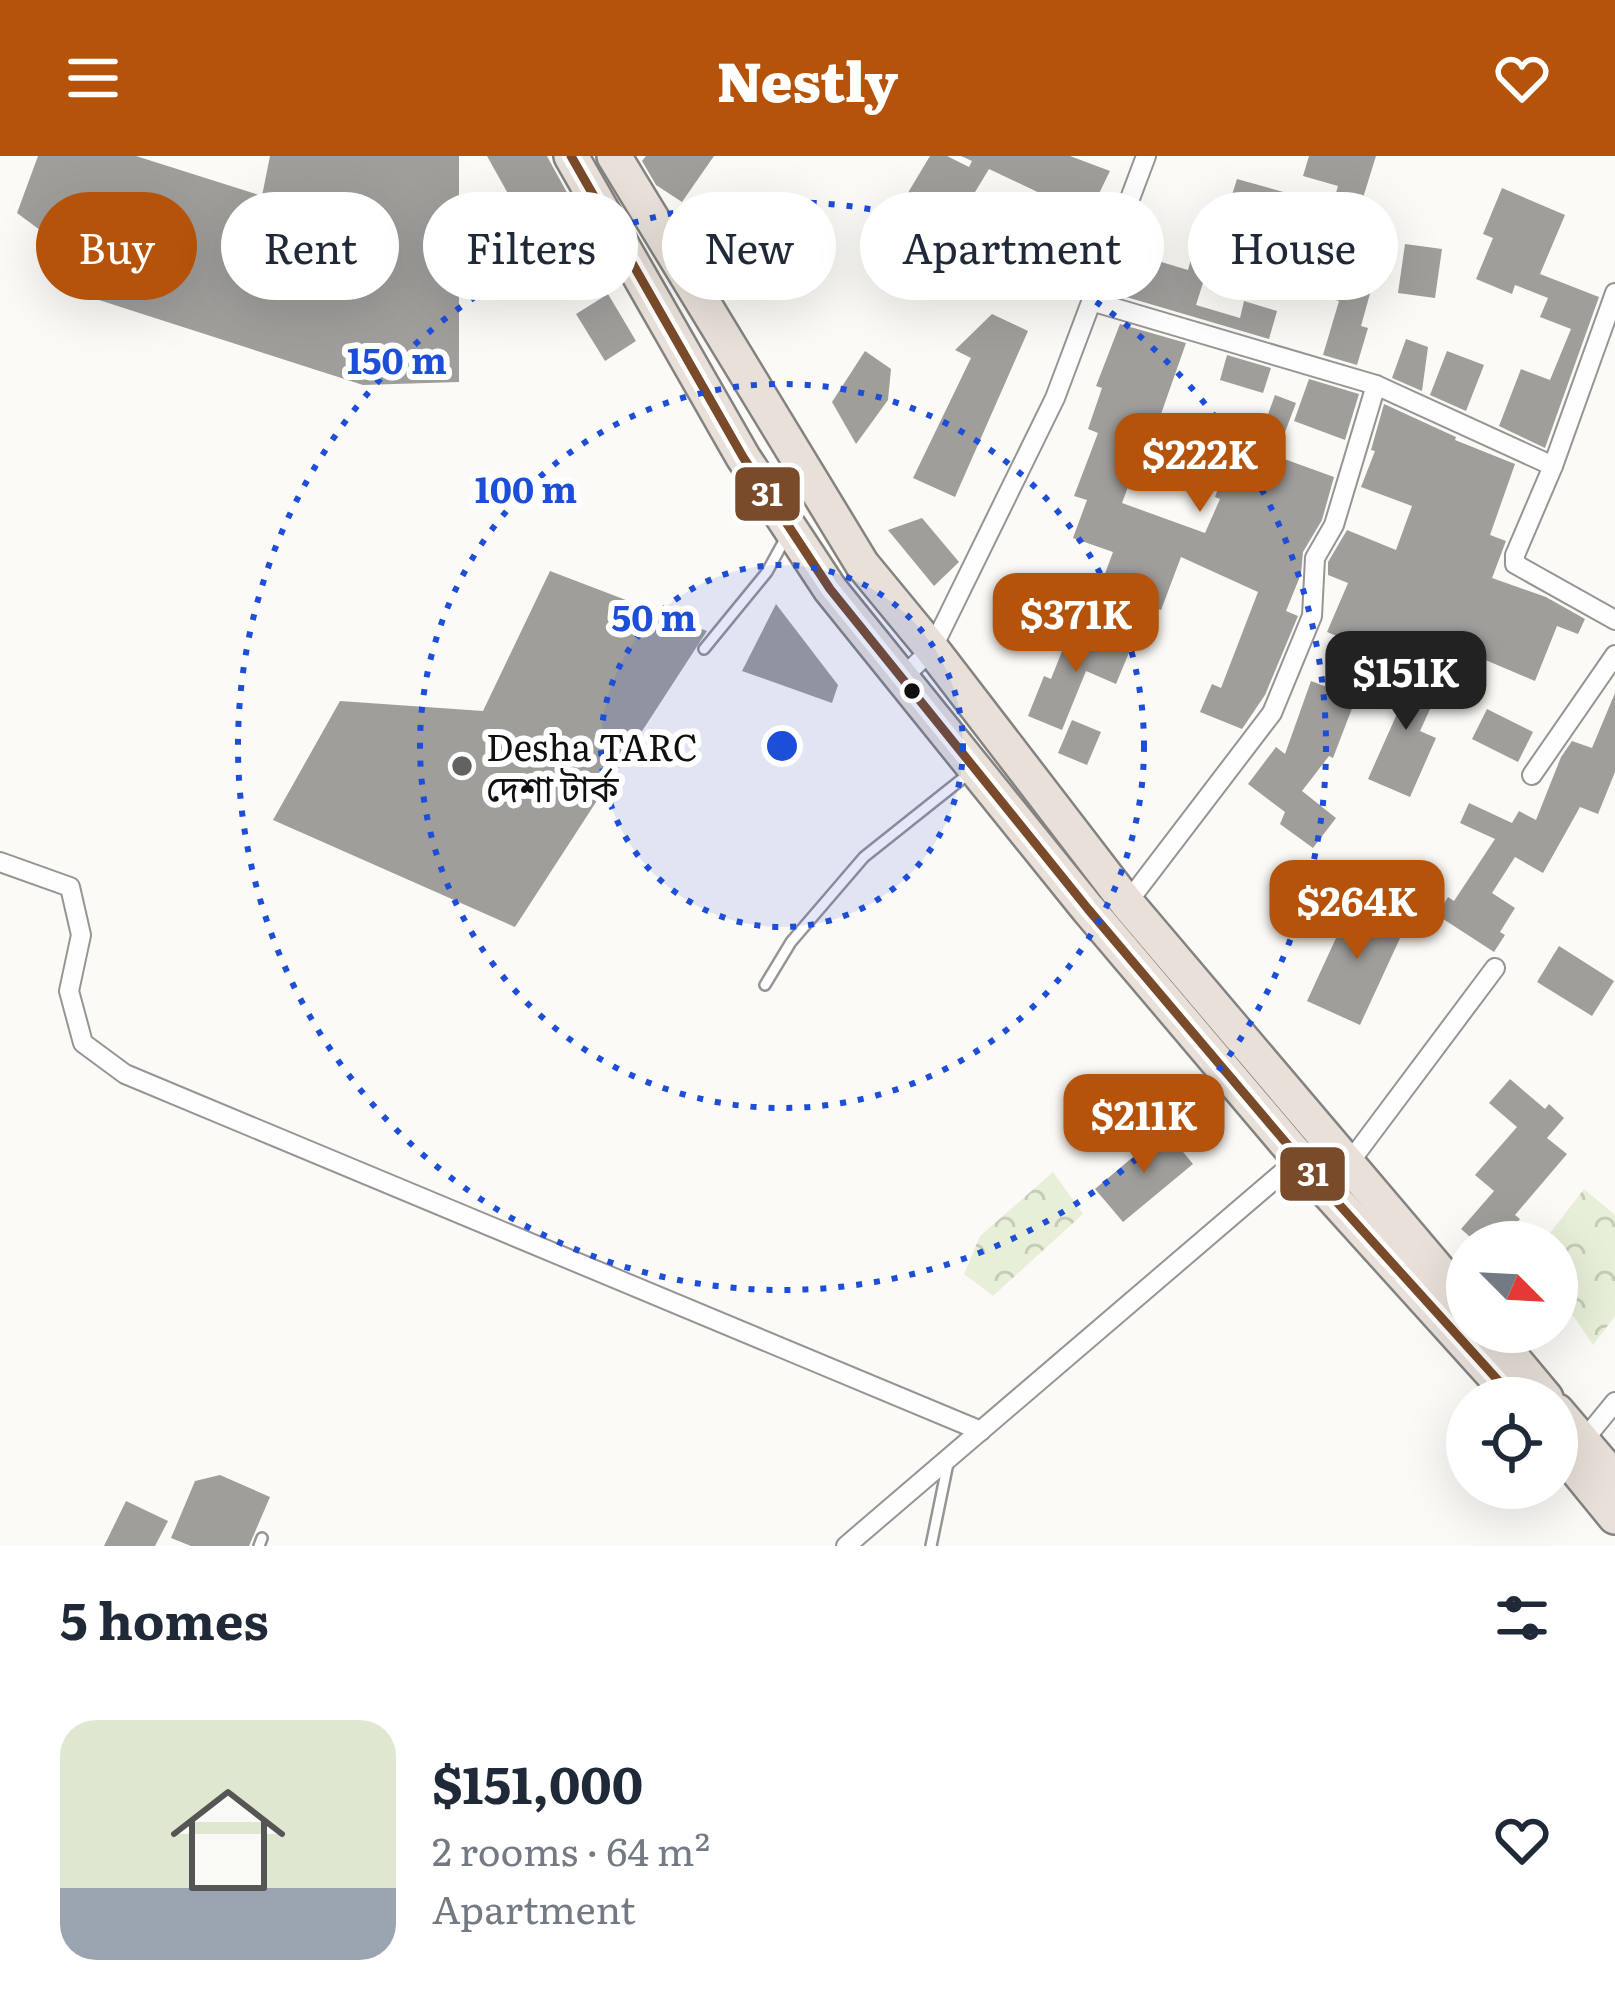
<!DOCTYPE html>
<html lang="en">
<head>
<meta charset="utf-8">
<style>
	:root { --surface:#fff; --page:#f2f2f3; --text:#1f2937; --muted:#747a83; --accent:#b45309 }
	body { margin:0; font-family:Literata,"Noto Sans Bengali",serif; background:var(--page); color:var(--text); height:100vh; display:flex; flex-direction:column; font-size:45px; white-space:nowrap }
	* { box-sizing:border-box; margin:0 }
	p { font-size:39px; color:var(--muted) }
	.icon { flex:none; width:66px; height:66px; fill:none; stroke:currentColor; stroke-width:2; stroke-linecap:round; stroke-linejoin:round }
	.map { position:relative; height:1390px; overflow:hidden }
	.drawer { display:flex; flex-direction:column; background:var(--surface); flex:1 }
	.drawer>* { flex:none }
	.top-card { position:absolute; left:36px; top:36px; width:1545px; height:108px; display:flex; gap:24px }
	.needle { width:78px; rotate:114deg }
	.controls { position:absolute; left:1446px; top:1065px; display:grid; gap:24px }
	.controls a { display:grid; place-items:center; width:132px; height:132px; border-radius:50%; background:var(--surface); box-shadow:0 12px 48px #0002; font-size:60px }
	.price { position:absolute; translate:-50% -102px; padding:0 27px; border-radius:24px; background:var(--accent); color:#fff; font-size:39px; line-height:78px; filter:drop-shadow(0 3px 6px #0008) }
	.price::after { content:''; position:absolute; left:50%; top:72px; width:36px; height:27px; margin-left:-18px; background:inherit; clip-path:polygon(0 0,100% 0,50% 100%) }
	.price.active { background:#222; color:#fff }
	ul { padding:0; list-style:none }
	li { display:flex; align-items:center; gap:36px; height:300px; padding:0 60px }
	li span { display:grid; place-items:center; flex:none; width:336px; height:240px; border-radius:36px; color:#555 }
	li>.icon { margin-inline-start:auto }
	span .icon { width:144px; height:144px; fill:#fffc; stroke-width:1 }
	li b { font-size:51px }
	h2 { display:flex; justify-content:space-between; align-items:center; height:144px; padding:0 60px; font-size:51px }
	.tag { padding:0 42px; border-radius:54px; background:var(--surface); box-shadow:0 12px 48px #0002; font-size:42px; line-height:108px }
	.tag.active { background:var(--accent); color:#fff }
	header { display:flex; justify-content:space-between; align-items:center; height:156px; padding:0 60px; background:var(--accent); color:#fff; font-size:54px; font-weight:800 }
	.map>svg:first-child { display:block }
	.park { fill:url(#park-crowns) }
	.building { fill:#a09e9b }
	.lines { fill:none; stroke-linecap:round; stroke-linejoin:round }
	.lane-casing { stroke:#969594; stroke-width:14 }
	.street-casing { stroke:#969594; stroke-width:22 }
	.highway-casing { stroke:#848381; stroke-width:38 }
	.lane { stroke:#fffefe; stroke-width:9 }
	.street { stroke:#fffefe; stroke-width:18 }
	.highway { stroke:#e8e0d9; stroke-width:33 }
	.bus-1-casing { stroke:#fff; stroke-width:18 }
	.bus-1 { stroke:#7a4b2a; stroke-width:9 }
	.ring { fill:none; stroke:#1d4ed8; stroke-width:6; stroke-dasharray:6 12 }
	.bus-dot { fill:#101010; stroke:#fff; stroke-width:4.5 }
	.poi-dot { fill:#636260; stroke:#fff; stroke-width:4.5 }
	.labels { text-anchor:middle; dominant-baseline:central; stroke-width:12; stroke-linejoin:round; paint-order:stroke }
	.poi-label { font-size:36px; fill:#101010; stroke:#fff; text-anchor:start }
	.centre { fill:#1d4ed8; stroke:#fff; stroke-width:6 }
	.ring-label { font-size:36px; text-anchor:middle; font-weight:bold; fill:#1d4ed8; stroke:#fff; stroke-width:12; stroke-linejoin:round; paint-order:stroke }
	.line-badge { stroke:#fff; stroke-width:4.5 }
	.badge-label { font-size:33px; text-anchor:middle; font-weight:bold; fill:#fff }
</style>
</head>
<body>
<header><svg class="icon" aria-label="menu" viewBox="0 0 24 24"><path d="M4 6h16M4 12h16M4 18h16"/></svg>Nestly<svg class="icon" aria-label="heart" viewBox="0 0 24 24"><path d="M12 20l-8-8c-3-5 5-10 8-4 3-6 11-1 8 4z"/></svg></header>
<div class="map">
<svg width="1615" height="1390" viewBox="0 0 1615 1390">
	<defs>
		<pattern id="park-crowns" width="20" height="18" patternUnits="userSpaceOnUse" patternTransform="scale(3)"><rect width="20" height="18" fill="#e7efd8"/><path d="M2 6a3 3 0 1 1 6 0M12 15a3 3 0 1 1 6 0" fill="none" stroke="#c5ccb8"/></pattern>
	</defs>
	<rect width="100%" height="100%" fill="#fcfaf6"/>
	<g class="park">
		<path d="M 1053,1016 L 1083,1058 L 993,1140 L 964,1118 L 980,1080 Z"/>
		<path d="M 1584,1033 L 1615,1059 L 1615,1160 L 1593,1189 L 1557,1136 L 1557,1086 L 1543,1086 Z"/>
	</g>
	<g class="building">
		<path d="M 38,0 L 136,0 L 262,40 L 270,0 L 459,0 L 459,226 L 363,229 L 74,136 L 83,114 L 54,112 L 48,80 L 17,57 Z"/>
		<path d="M 487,0 L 547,0 L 594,86 L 549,111 Z"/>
		<path d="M 646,0 L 714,0 L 682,46 L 656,29 L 642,5 Z"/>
		<path d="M 930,0 L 947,0 L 969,11 L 972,5 L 961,0 L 1070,0 L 1110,15 L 1088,60 L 989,13 L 955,69 L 947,64 L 927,99 L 882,80 Z"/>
		<path d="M 1309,0 L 1376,0 L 1362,45 L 1371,48 L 1352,111 L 1376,116 L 1361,170 L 1368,172 L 1357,209 L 1323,199 L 1339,145 L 1315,138 L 1331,83 L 1323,81 L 1338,30 L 1303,20 Z"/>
		<path d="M 1237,23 L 1287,37 L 1274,82 L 1254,77 L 1243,115 L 1210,105 L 1196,149 L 1240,162 L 1244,145 L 1277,155 L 1269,183 L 1116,138 L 1128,96 L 1188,114 L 1200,71 L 1220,77 Z"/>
		<path d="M 1502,32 L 1565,59 L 1540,118 L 1599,141 L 1545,292 L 1499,270 L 1521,213 L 1550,224 L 1571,173 L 1540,161 L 1548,142 L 1515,129 L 1512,138 L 1476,123 L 1493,82 L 1483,78 Z"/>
		<path d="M 1405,88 L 1442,93 L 1435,142 L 1398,137 Z"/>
		<path d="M 608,138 L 636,185 L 605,205 L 576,158 Z"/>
		<path d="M 992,158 L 1028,175 L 955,341 L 913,322 L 971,202 L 955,194 Z"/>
		<path d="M 1120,168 L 1186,187 L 1148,295 L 1142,293 L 1122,347 L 1205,377 L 1220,343 L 1215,341 L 1235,286 L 1255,294 L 1275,239 L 1296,247 L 1276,300 L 1334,321 L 1322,364 L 1303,396 L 1301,418 L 1286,455 L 1298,460 L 1265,539 L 1242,573 L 1200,556 L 1212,528 L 1221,532 L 1258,436 L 1181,401 L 1161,454 L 1100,431 L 1113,396 L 1073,382 L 1087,344 L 1074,340 L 1098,277 L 1088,273 L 1102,232 L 1096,230 Z"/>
		<path d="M 1406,183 L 1428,191 L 1422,235 L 1392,222 Z"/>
		<path d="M 865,195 L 891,213 L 888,244 L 856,288 L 832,246 Z"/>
		<path d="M 1447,195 L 1484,209 L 1466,255 L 1430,239 Z"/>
		<path d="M 1227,199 L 1271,212 L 1263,237 L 1220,224 Z"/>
		<path d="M 1309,223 L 1359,238 L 1345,284 L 1294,265 Z"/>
		<path d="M 1384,248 L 1456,281 L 1455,284 L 1515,308 L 1490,379 L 1506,385 L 1492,422 L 1546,441 L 1585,463 L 1578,478 L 1557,470 L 1535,525 L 1420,476 L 1407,509 L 1327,476 L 1348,427 L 1328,419 L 1328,406 L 1347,374 L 1396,394 L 1412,350 L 1361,331 L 1375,295 L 1371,294 Z"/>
		<path d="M 922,362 L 959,406 L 934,430 L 888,374 Z"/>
		<path d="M 550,415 L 707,475 L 515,771 L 273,664 L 340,545 L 483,555 Z"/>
		<path d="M 776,448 L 838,529 L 832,547 L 742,515 Z"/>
		<path d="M 1072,470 L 1130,494 L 1116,528 L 1086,515 L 1062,574 L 1028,560 L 1044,520 L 1051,523 Z"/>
		<path d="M 1393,508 L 1441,529 L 1420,575 L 1436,582 L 1410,641 L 1368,623 L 1404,542 L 1382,532 Z"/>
		<path d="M 1311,525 L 1356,542 L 1333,602 L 1329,600 L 1302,635 L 1336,662 L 1313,692 L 1280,668 L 1285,656 L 1248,628 L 1276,591 L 1285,598 Z"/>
		<path d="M 1615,537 L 1615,616 L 1598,658 L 1580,651 L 1543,717 L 1515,701 L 1492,737 L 1515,752 L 1500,776 L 1505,779 L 1494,796 L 1437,759 L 1448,741 L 1454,745 L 1495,683 L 1460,667 L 1469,647 L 1512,667 L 1519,655 L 1536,664 L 1561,601 L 1572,585 L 1592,592 Z"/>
		<path d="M 1487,553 L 1533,576 L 1518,606 L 1472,583 Z"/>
		<path d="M 1072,564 L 1101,576 L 1087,609 L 1058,597 Z"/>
		<path d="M 1354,743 L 1407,767 L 1360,869 L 1307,845 Z"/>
		<path d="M 1559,790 L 1614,825 L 1592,860 L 1537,826 Z"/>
		<path d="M 1510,923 L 1545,953 L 1549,948 L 1564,962 L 1547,982 L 1567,998 L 1515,1059 L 1520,1063 L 1501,1086 L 1476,1086 L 1461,1073 L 1494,1035 L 1475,1019 L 1517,971 L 1489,947 Z"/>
		<path d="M 1165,974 L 1193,1008 L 1123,1066 L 1095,1033 Z"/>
		<path d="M 220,1319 L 270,1341 L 249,1390 L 191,1390 L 171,1382 L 195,1325 Z"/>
		<path d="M 126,1345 L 168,1365 L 155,1390 L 104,1390 Z"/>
	</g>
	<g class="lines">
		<g class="lane-casing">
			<g id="lane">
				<path d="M 704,493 L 767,416 L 785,383"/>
				<path d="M 765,829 L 791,786 L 864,701 L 972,615"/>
				<path d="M 259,1390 L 262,1382"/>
				<path d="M 931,1390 L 948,1307"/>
			</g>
		</g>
		<g class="street-casing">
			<g id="street">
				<path d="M 1615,137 L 1553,310 L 1515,399 L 1515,408 L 1615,464"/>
				<path d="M 1091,145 L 1376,229 L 1553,310"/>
				<path d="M 900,524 L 932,493 L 1055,242 L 1146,0"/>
				<path d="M 1532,619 L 1615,499"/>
				<path d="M 0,706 L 70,731 L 81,779 L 69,835 L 83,887 L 125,918 L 981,1275"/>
				<path d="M 1127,747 L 1272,557 L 1312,460 L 1315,402 L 1334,369 L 1376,229"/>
				<path d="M 1349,1007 L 1495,812"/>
				<path d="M 1583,1285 L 1615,1246"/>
				<path d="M 846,1390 L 1303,999"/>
			</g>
		</g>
		<g class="highway-casing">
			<g id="highway">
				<path d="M 571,0 L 743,301 L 830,433 L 1088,753 L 1326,1034 L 1514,1242"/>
				<path d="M 614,0 L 862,408 L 932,493 L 1127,747 L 1467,1148"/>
				<path d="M 1491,1176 L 1546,1242"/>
				<path d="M 1557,1255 L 1615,1323"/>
				<path d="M 1557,1290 L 1615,1361"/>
			</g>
		</g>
		<use href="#lane" class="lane"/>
		<use href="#street" class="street"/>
		<use href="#highway" class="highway"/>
		<g class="bus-1-casing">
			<path id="bus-1" d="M 571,0 L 743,301 L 830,433 L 1088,753 L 1326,1034 L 1514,1242"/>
		</g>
		<use href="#bus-1" class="bus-1"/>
	</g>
	<circle cx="782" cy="590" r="181" fill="#1d4ed8" fill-opacity=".12"/>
	<g class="ring">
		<circle cx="782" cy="590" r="181"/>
		<circle cx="782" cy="590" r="362"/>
		<circle cx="782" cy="590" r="544"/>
	</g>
	<circle class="bus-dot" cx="912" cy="535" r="10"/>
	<circle class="poi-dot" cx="462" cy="610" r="12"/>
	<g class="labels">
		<g class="poi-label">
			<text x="486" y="589">Desha TARC<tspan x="486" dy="41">দেশা টার্ক</tspan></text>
		</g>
	</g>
	<circle cx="782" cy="590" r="18" class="centre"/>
	<g class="ring-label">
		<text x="397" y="218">150 m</text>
		<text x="526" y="347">100 m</text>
		<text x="654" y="475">50 m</text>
	</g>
	<g class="line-badge">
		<rect x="733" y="309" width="69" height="58" rx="12" fill="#7a4b2a"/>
		<rect x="1278" y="989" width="69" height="58" rx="12" fill="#7a4b2a"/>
	</g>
	<g class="badge-label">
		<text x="767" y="350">31</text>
		<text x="1313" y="1030">31</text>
	</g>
</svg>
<div class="controls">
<a><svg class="needle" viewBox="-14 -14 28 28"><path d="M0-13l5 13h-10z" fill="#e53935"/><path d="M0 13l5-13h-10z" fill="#747a83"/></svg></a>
<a><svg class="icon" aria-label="locate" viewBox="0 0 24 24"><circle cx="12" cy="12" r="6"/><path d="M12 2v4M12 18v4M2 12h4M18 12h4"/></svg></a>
</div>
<b class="price" style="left:1200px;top:359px">$222K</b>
<b class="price" style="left:1076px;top:519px">$371K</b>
<b class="price active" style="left:1406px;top:577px">$151K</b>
<b class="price" style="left:1357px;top:806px">$264K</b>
<b class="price" style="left:1144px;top:1020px">$211K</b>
<div class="top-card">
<a class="tag active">Buy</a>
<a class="tag">Rent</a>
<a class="tag">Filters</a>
<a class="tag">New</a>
<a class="tag">Apartment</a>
<a class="tag">House</a>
</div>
</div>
<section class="drawer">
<h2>5 homes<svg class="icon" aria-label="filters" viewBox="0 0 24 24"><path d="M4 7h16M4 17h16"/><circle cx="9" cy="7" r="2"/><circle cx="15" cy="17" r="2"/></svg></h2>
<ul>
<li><span style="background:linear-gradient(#dfe7d0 70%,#9aa5b1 0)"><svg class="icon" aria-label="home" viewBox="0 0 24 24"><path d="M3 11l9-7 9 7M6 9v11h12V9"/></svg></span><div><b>$151,000</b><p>2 rooms · 64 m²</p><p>Apartment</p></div><svg class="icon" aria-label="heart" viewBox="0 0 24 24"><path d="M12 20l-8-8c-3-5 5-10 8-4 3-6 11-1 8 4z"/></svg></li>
</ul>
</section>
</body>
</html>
